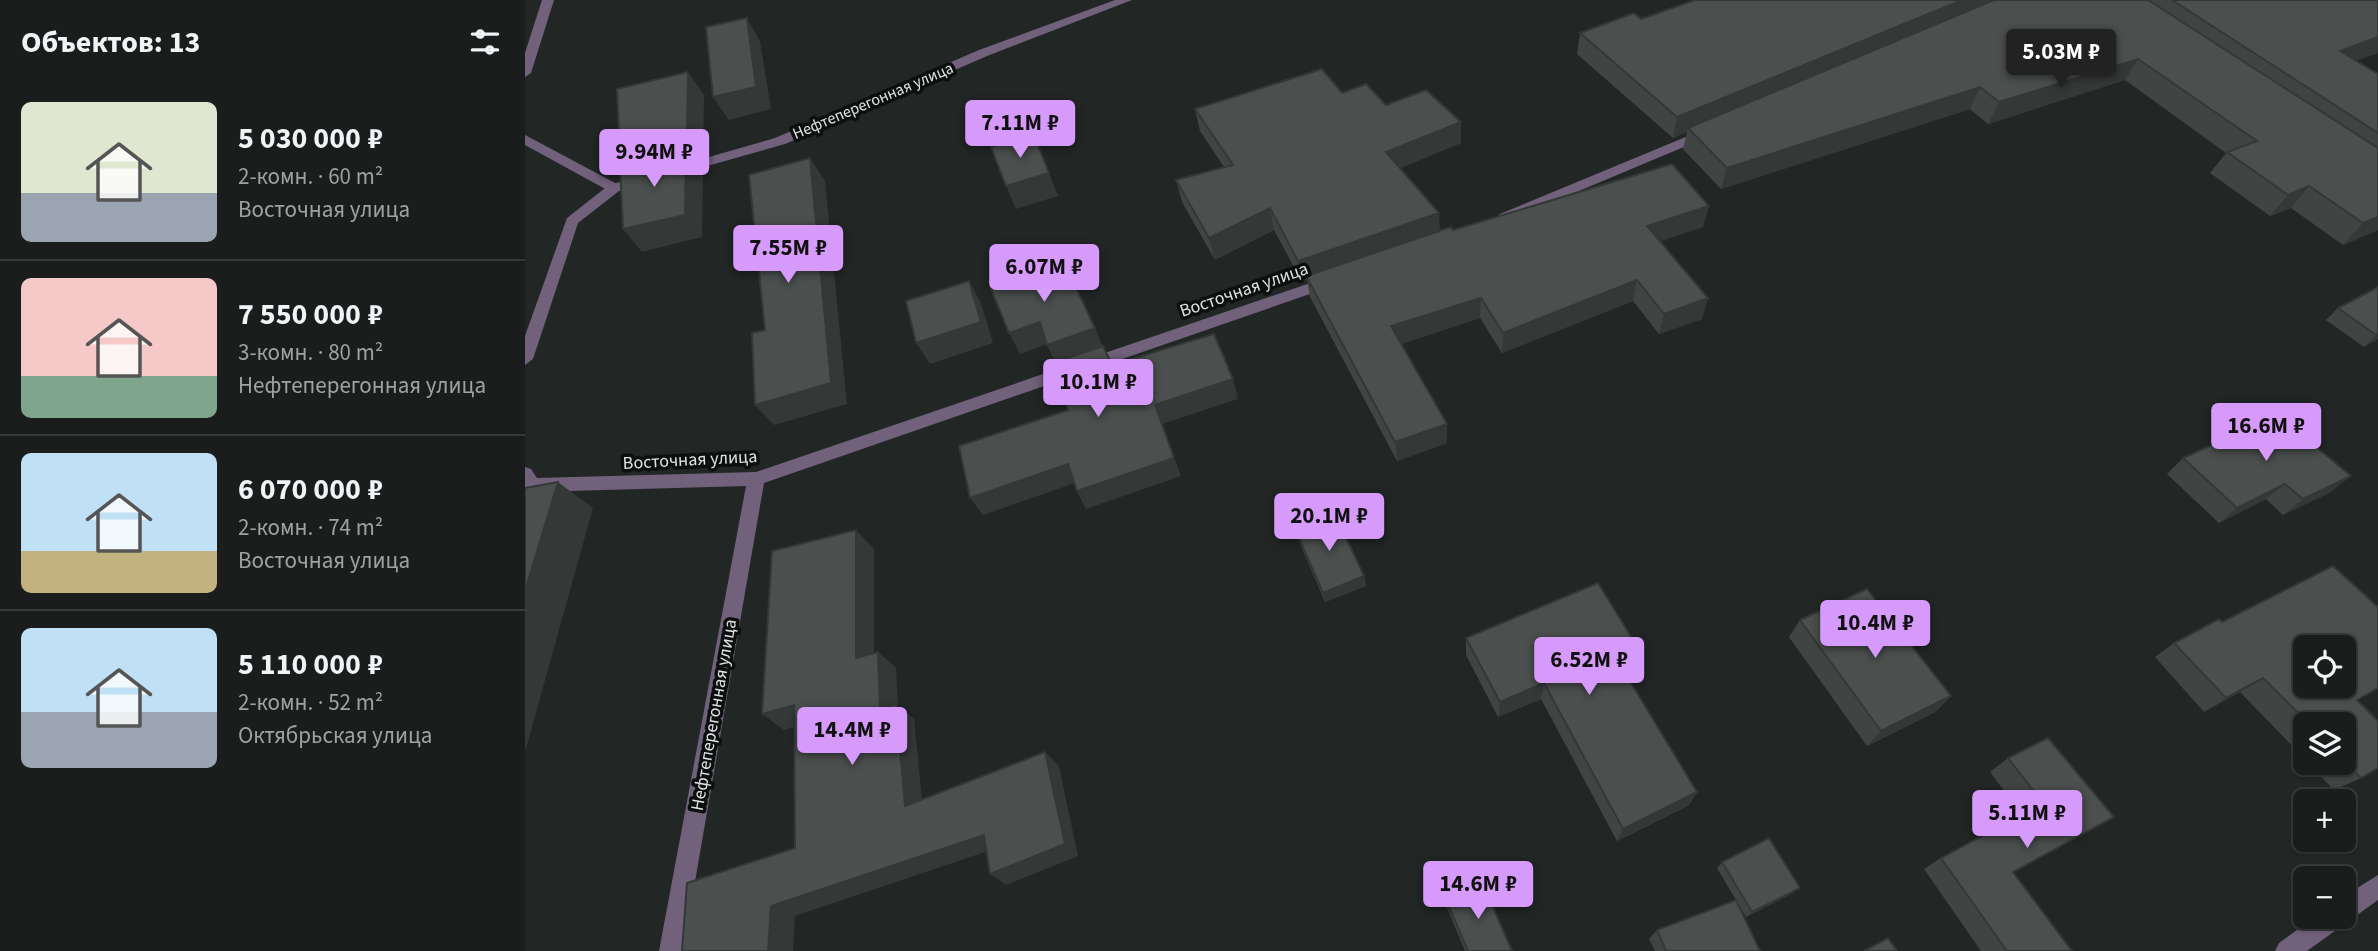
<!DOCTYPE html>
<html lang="ru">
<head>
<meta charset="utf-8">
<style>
	:root { --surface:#1a1d1c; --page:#232625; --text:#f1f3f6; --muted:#9fa2a3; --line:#383b3b; --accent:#d69bfa }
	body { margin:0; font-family:"Source Sans 3",sans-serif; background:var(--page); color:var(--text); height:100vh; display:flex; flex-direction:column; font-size:26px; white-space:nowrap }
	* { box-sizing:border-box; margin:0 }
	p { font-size:23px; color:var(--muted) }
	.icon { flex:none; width:38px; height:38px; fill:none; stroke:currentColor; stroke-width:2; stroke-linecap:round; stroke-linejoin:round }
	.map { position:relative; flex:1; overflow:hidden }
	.side { display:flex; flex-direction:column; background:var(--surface); width:525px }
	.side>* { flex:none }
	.buttons { position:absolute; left:1768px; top:635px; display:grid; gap:14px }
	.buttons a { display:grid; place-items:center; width:63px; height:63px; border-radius:10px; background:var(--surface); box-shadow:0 2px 5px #0004,0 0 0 2px var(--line); font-size:35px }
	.price { position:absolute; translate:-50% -60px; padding:0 16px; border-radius:7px; background:var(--accent); color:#111; font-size:23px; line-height:46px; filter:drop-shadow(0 2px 4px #0008) }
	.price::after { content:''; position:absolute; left:50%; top:42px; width:21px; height:16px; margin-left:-10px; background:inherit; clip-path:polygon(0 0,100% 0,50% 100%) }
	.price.active { background:#222; color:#fff }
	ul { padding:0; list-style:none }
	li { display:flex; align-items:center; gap:21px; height:175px; padding:0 21px }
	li+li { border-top:2px solid var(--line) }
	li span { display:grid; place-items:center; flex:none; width:196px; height:140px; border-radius:10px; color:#555 }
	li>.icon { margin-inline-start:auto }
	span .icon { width:84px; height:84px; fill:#fffc; stroke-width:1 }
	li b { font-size:30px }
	h2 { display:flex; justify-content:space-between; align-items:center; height:84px; padding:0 21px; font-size:30px }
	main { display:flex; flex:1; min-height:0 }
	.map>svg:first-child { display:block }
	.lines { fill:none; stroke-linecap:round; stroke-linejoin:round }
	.lane { fill:#71617b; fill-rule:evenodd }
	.street { fill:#71617b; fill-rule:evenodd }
	.wall { fill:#404544 }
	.shaded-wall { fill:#343837 }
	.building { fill:#4b504f; stroke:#343837; stroke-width:2; fill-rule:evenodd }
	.labels { text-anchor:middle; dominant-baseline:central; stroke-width:7; stroke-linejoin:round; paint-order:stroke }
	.far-street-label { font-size:16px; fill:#e0e3e3; stroke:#0d0f0f }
	.street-label { font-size:18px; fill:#e0e3e3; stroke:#0d0f0f }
</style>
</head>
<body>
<main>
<section class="side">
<h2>Объектов: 13<svg class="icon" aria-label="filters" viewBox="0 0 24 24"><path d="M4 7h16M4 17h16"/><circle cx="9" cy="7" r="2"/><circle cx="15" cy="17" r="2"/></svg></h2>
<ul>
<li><span style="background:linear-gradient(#dfe7d0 65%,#9aa5b1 0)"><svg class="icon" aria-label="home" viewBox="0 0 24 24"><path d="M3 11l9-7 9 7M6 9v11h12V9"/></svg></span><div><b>5 030 000 ₽</b><p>2-комн. · 60 m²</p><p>Восточная улица</p></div></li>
<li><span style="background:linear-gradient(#f6c9c9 70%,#7fa58c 0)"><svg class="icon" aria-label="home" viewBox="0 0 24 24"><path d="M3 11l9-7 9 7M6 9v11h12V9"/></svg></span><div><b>7 550 000 ₽</b><p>3-комн. · 80 m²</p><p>Нефтеперегонная улица</p></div></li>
<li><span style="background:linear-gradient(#bfe0f5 70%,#c2b280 0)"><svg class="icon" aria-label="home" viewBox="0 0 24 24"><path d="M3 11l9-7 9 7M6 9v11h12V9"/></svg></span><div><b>6 070 000 ₽</b><p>2-комн. · 74 m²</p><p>Восточная улица</p></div></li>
<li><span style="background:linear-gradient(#bfe0f5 60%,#9aa5b1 0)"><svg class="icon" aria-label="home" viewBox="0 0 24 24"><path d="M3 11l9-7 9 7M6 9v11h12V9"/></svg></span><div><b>5 110 000 ₽</b><p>2-комн. · 52 m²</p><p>Октябрьская улица</p></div></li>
</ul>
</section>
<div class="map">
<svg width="1853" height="951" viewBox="0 0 1853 951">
	<rect width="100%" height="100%" fill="#222726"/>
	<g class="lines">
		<g class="lane">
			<path d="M 17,0 L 29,0 L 6,73 L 0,77 L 0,53 Z"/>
			<path d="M 0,135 L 94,185 L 96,188 L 94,191 L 84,191 L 0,145 Z"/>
		</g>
		<g class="street">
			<path d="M 590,0 L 607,0 L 462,56 L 260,144 L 154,174 L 147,170 L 149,167 L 250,138 L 454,50 Z"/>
			<path d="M 1180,129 L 1187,133 L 1185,136 L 985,220 L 975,220 L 973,217 L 975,214 Z"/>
			<path d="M 117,176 L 124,181 L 122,184 L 94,191 L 53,223 L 8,359 L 0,365 L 0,336 L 42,218 L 84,185 Z"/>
			<path d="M 806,276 L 814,281 L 811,285 L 239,483 L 158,951 L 134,951 L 221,486 L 7,492 L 0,489 L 0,467 L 6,469 L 12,478 L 231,472 Z"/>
			<path d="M 1853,875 L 1853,900 L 1782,951 L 1750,951 L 1754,943 L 1790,917 L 1818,917 L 1818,897 Z"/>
		</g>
	</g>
	<g class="wall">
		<path d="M 1170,0 L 1853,0 L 1853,53 L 1831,60 L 1853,74 L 1853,230 L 1818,245 L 1766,208 L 1745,216 L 1685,173 L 1701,153 L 1600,80 L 1463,124 L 1445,109 L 1196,189 L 1158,149 L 1162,132 L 1148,138 L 1052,54 L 1055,33 L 1116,19 Z"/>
		<path d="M 861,105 L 936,122 L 936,143 L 875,168 L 915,231 L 1178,227 L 1135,241 L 1177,319 L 1134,334 L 1108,301 L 977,353 L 955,318 L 876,344 L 922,443 L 872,461 L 785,297 L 782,280 L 777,282 L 749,230 L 690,260 L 657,202 L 651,180 L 699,167 L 675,131 L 670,109 Z"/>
		<path d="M 1853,287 L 1853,339 L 1839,347 L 1801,320 L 1813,308 Z"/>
		<path d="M 1658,458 L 1806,492 L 1758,515 L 1741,499 L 1694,523 L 1642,474 Z"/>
		<path d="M 770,529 L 839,576 L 841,586 L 800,602 L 773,539 Z"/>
		<path d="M 1275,620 L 1426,696 L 1410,712 L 1342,746 L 1264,637 Z"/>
		<path d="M 1697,622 L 1832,700 L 1836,778 L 1809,790 L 1783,763 L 1818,763 L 1818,724 L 1780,724 L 1780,759 L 1715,692 L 1679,712 L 1630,657 L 1649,643 Z"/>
		<path d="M 941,638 L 1104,660 L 1095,664 L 1172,792 L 1164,805 L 1092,841 L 1016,699 L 973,717 L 941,655 Z"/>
		<path d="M 1483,758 L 1589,817 L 1488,872 L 1547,951 L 1456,951 L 1399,869 L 1416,858 L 1497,814 L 1465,772 Z"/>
		<path d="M 1197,862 L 1268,893 L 1221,917 L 1192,868 Z"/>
		<path d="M 921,900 L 987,951 L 940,951 L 921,905 Z"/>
		<path d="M 1132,930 L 1235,951 L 1130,951 L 1124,939 Z"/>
	</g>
	<g class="shaded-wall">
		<path d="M 1437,0 L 1479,0 L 1163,128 L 1162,132 L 1148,138 L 1152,117 Z"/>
		<path d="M 222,18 L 235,41 L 246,109 L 204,120 L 188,97 Z"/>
		<path d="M 1853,37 L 1853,53 L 1798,72 L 1815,51 Z"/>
		<path d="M 1613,59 L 1600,80 L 1463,124 L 1474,102 Z"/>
		<path d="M 163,72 L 179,95 L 178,156 L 169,158 L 178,170 L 177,237 L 117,252 L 98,229 L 113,174 L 95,152 Z"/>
		<path d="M 1455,87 L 1445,109 L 1196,189 L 1202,168 Z"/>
		<path d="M 936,122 L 936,143 L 862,174 L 861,152 Z"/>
		<path d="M 285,158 L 300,181 L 322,404 L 249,425 L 230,405 Z"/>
		<path d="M 524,173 L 533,196 L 491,209 L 481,186 Z"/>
		<path d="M 1784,186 L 1766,208 L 1745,216 L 1763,195 Z"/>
		<path d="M 1184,206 L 1178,227 L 1118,247 L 1122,226 Z"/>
		<path d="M 745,208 L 749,230 L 690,260 L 684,238 Z"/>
		<path d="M 914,213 L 915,235 L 781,276 L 782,280 L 777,282 L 773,261 Z"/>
		<path d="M 1853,217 L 1853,230 L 1818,245 L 1838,223 Z"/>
		<path d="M 1112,280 L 1108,301 L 977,353 L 978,333 Z"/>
		<path d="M 444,281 L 456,303 L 468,343 L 405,364 L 391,343 Z"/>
		<path d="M 956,298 L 955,318 L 867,347 L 866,326 Z"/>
		<path d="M 1183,298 L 1177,319 L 1134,334 L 1139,314 Z"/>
		<path d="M 515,322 L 525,343 L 495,354 L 484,333 Z"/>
		<path d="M 570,328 L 579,350 L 532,366 L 522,345 Z"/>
		<path d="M 1853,334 L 1853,339 L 1839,347 L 1851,335 Z"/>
		<path d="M 708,379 L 713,399 L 637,424 L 656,476 L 561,509 L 552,491 L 630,405 Z"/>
		<path d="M 922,424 L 922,443 L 872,461 L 870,442 Z"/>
		<path d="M 543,464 L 553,482 L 458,515 L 445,498 Z"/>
		<path d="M 1826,476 L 1806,492 L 1758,515 L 1778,499 Z"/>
		<path d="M 33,482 L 68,508 L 0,752 L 0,591 Z"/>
		<path d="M 1760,484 L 1741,499 L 1694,523 L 1712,508 Z"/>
		<path d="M 331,530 L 349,549 L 349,675 L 331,658 Z"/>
		<path d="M 839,576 L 841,586 L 800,602 L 798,593 Z"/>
		<path d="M 1110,643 L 1104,660 L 1083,669 L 1088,653 Z"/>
		<path d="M 353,652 L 371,668 L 373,706 L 389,719 L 399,819 L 380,806 L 355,709 Z"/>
		<path d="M 1738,678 L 1715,692 L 1679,712 L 1701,698 Z"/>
		<path d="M 1019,683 L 1016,699 L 973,717 L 975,702 Z"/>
		<path d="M 1426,696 L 1410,712 L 1342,746 L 1356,731 Z"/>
		<path d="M 269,705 L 290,720 L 259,730 L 237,714 Z"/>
		<path d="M 520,752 L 534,766 L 553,856 L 481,885 L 465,874 Z"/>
		<path d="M 1172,792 L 1164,805 L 1092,841 L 1098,829 Z"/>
		<path d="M 459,835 L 475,847 L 270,916 L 268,951 L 243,951 L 246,906 Z"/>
		<path d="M 1275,888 L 1268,893 L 1221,917 L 1227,912 Z"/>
	</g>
	<g class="building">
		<path d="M 1170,0 L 1437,0 L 1152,117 L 1055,33 L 1109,13 L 1116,19 Z"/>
		<path d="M 1469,0 L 1623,0 L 1853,148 L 1853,217 L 1838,223 L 1784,186 L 1763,195 L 1702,152 L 1732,141 L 1613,59 L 1474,102 L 1455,87 L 1202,168 L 1163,128 Z"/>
		<path d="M 1647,0 L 1853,0 L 1853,37 L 1815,51 L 1853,74 L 1853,133 Z"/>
		<path d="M 222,18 L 231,87 L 188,97 L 181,27 Z"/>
		<path d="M 797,69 L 817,93 L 841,84 L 861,105 L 901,90 L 936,122 L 861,152 L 914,213 L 773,261 L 745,208 L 684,238 L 651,180 L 708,165 L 670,109 Z"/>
		<path d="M 163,72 L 162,133 L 95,152 L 92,89 Z"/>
		<path d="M 509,135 L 524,173 L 481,186 L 466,147 Z"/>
		<path d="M 161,147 L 160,215 L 98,229 L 95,166 Z"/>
		<path d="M 285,158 L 306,383 L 230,405 L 227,333 L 240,330 L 224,175 Z"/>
		<path d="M 1147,164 L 1184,206 L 1122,226 L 1183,298 L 1139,314 L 1112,280 L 978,333 L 956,298 L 866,326 L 922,424 L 870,442 L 781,276 L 926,227 L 928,230 Z"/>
		<path d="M 539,262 L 570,328 L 522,345 L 515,322 L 484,333 L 465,287 Z"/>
		<path d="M 444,281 L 456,322 L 391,343 L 381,301 Z"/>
		<path d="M 1853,287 L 1853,334 L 1851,335 L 1813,308 Z"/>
		<path d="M 689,334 L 708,379 L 630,405 L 649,458 L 552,491 L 543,464 L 445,498 L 434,446 L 543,410 L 528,363 L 578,346 L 587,365 Z"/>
		<path d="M 1753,415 L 1826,476 L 1778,499 L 1760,484 L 1712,508 L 1658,458 Z"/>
		<path d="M 33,482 L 0,591 L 0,488 Z"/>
		<path d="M 810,514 L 839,576 L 798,593 L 770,529 Z"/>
		<path d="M 331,530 L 331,658 L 353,652 L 355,709 L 371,704 L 380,806 L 520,752 L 540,844 L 465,874 L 459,835 L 246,906 L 243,951 L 157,951 L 162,883 L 270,848 L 269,705 L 237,714 L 247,551 Z"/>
		<path d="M 1808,566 L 1853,607 L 1853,688 L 1832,700 L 1853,721 L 1853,768 L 1836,778 L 1818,760 L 1818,724 L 1784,724 L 1738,678 L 1701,698 L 1649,643 L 1694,619 L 1697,622 ZM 1780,648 L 1818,648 L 1818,686 L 1780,686 Z"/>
		<path d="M 1073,583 L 1110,643 L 1088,653 L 1172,792 L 1098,829 L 1019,683 L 975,702 L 941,638 Z"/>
		<path d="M 1342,589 L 1426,696 L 1356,731 L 1275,620 Z"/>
		<path d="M 1523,738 L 1589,817 L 1488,872 L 1547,951 L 1482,951 L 1416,858 L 1518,803 L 1483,758 Z"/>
		<path d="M 1244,838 L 1275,888 L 1227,912 L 1197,862 Z"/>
		<path d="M 958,884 L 987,951 L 943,951 L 921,900 Z"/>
		<path d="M 1211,900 L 1235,951 L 1141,951 L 1132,930 Z"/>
		<path d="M 1363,938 L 1372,951 L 1339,951 Z"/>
	</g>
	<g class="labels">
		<g class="far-street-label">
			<text transform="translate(348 101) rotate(-23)">Нефтеперегонная улица</text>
		</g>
		<g class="street-label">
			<text transform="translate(719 290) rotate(-19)">Восточная улица</text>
			<text transform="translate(165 460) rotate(-3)">Восточная улица</text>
			<text transform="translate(189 715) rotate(-80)">Нефтеперегонная улица</text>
		</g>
	</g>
</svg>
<div class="buttons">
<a><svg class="icon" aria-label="locate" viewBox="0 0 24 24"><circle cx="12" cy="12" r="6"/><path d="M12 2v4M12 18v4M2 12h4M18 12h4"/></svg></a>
<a><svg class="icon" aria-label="layers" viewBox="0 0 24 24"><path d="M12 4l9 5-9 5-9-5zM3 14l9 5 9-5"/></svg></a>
<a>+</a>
<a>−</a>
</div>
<b class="price active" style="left:1536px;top:89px">5.03M ₽</b>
<b class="price" style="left:495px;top:160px">7.11M ₽</b>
<b class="price" style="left:129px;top:189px">9.94M ₽</b>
<b class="price" style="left:263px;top:285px">7.55M ₽</b>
<b class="price" style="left:519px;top:304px">6.07M ₽</b>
<b class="price" style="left:573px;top:419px">10.1M ₽</b>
<b class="price" style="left:1741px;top:463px">16.6M ₽</b>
<b class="price" style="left:804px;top:553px">20.1M ₽</b>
<b class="price" style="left:1350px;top:660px">10.4M ₽</b>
<b class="price" style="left:1064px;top:697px">6.52M ₽</b>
<b class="price" style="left:327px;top:767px">14.4M ₽</b>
<b class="price" style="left:1502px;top:850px">5.11M ₽</b>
<b class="price" style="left:953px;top:921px">14.6M ₽</b>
</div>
</main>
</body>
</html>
